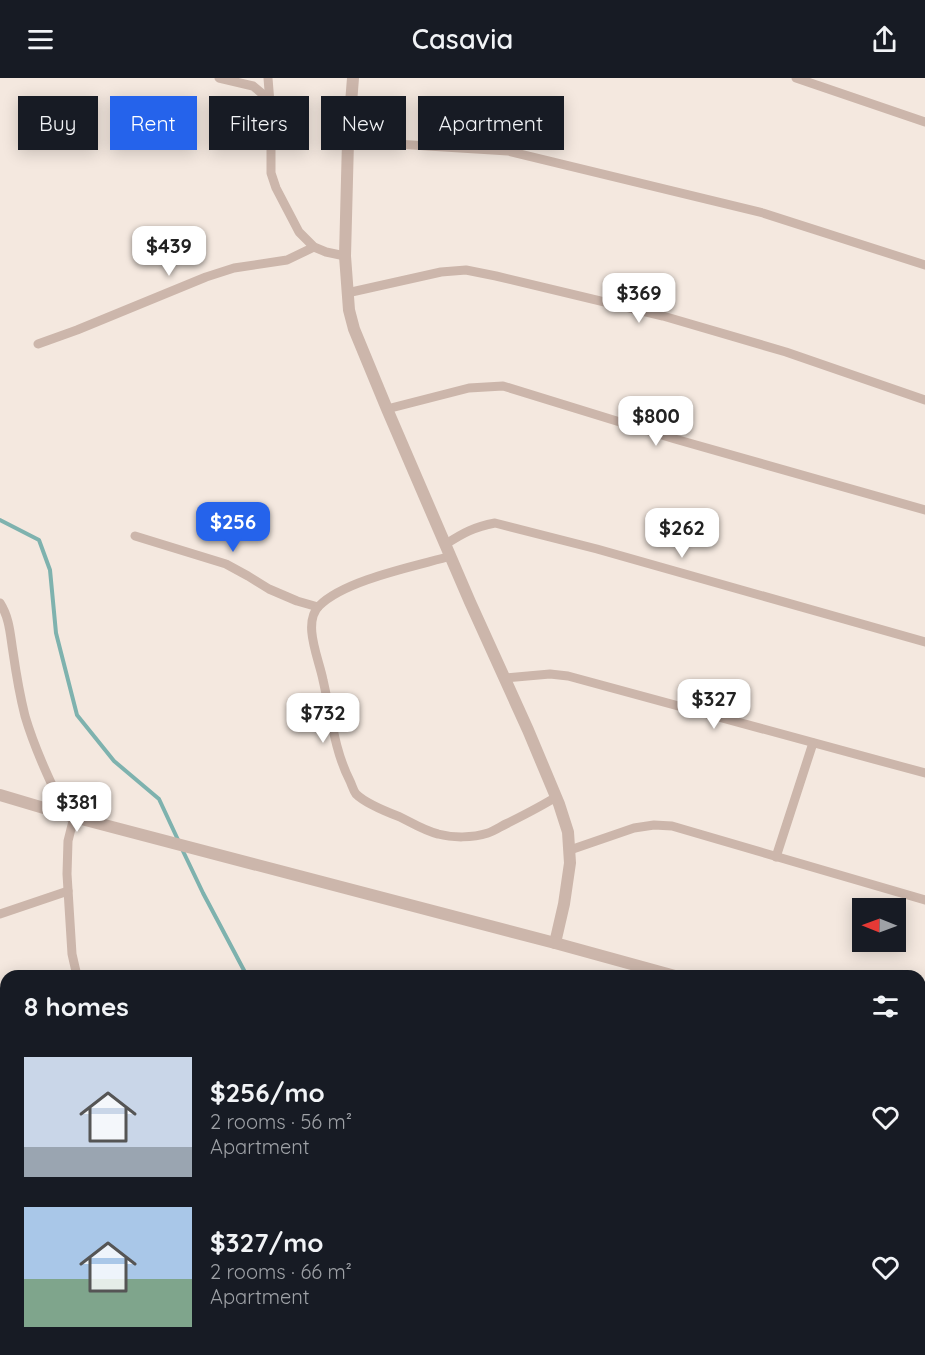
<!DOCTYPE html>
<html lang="en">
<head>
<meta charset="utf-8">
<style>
	:root { --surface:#171b24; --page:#20242c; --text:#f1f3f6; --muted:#9ea1a6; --accent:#2563eb }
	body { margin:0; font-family:Quicksand,sans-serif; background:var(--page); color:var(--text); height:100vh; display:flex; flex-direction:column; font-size:22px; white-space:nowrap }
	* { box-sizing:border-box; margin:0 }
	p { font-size:20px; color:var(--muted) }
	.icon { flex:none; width:33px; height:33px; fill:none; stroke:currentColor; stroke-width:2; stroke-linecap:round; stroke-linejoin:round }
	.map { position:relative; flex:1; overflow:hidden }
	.details { position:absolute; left:0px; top:892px; width:926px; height:386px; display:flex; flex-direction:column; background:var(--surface); border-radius:18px 18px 0 0; box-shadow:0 3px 15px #0003 }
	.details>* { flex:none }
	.top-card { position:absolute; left:18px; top:18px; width:600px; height:54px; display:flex; gap:12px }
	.needle { width:39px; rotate:271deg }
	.fabs { position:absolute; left:852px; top:820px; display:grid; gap:12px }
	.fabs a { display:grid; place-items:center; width:54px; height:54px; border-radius:0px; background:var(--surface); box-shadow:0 3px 15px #0003; font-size:30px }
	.price { position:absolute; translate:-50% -51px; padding:0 14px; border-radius:12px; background:#fff; color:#222; font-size:20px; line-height:39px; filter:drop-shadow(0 2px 3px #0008) }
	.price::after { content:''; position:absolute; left:50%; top:36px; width:18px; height:14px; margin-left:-9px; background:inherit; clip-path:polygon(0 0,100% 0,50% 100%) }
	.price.active { background:var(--accent); color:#fff }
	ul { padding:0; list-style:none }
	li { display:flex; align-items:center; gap:18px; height:150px; padding:0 24px }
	li span { display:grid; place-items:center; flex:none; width:168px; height:120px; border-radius:0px; color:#555 }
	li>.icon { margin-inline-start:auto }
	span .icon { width:72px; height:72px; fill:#fffc; stroke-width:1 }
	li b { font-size:26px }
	h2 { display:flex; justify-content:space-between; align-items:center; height:72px; padding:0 24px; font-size:26px }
	.chip { padding:0 21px; border-radius:0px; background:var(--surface); box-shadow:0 3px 15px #0003; font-size:21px; line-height:54px }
	.chip.active { background:var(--accent); color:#fff }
	header { display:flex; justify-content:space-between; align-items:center; height:78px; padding:0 24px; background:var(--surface); font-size:27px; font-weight:600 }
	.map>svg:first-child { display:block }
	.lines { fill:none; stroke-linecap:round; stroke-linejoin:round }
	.stream { stroke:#7eb2ae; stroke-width:4 }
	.minor { stroke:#ccb6ab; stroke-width:9 }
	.tertiary { stroke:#ccb6ab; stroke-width:12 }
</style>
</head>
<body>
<header><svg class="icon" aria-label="menu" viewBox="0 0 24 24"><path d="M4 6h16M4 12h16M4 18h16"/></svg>Casavia<svg class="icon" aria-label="share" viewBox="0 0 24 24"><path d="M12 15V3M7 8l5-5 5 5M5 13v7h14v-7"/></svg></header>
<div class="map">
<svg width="925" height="1277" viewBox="0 0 925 1277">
	<rect width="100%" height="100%" fill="#f4e8df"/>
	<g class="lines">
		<g class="stream">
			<path d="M 0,442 L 39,462 L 50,492 L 56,555 L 77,637 L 114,683 L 159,721 L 179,764"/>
			<path d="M 182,771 L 203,815 L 247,898"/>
			<path d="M 487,1277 L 488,1272"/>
		</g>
		<g class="minor">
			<path d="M 219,0 L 253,8 L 271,23"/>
			<path d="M 268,0 L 271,38 L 271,95 L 276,110 L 299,154 L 314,169 L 326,174 L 345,178"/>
			<path d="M 796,0 L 925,44"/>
			<path d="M 348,63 L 508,73 L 763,135 L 925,187"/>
			<path d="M 347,215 L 441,194 L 466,192 L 496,198 L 663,238 L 786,274 L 925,322"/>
			<path d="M 38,266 L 77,252 L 206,199 L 234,190 L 287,182 L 314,169"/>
			<path d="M 387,331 L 469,310 L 503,308 L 675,361 L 925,432"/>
			<path d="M 135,458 L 226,486 L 248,498 L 269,511 L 297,523 L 318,529"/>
			<path d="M 446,466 C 463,455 474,449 495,445 L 597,471 L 925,564"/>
			<path d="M 451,478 C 416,488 344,502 319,528 C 302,545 319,581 323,602 C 331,636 334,672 350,703 C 352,707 353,712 356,716 C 366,726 387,734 400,739 C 412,745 425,753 438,756 C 453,760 472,760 488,755 C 495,753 501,748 508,745 C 524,737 540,729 556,719"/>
			<path d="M 0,525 C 10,541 10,556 13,574 C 16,595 20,618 25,638 C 35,672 51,705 66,737"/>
			<path d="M 504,600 L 550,596 L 568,598 L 925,695"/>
			<path d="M 74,739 L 68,763 L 67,796 L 72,876 L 77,898"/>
			<path d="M 570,772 L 634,750 L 654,747 L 672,748 L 925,822"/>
			<path d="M 776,779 L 813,665"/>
			<path d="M 0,836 L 68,813"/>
			<path d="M 0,985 L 6,984"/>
			<path d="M 0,1166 L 6,1164"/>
			<path d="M 199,1272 L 201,1277"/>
			<path d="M 743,1272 L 743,1277"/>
			<path d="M 180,1277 L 181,1272"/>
			<path d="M 235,1277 L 245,1272"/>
		</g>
		<g class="tertiary">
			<path d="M 353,0 L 348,63 L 345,178 L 349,232 L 354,251 L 387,331 L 470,524 L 528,652 L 559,726 L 568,754 L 570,785 L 564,826 L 555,865"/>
			<path d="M 0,717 L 74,739 L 555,865 L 675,898"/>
			<path d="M 920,966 L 925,967"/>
		</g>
	</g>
</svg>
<div class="fabs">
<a><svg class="needle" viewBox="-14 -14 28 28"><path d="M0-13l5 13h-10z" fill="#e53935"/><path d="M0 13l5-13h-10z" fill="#9ea1a6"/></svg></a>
</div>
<b class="price" style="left:169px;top:199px">$439</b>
<b class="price" style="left:639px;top:246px">$369</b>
<b class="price" style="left:656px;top:369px">$800</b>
<b class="price active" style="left:233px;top:475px">$256</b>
<b class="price" style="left:682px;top:481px">$262</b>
<b class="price" style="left:714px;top:652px">$327</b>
<b class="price" style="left:323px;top:666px">$732</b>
<b class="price" style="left:77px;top:755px">$381</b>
<div class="top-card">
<a class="chip">Buy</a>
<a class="chip active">Rent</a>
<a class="chip">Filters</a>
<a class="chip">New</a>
<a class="chip">Apartment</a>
</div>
<section class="details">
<h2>8 homes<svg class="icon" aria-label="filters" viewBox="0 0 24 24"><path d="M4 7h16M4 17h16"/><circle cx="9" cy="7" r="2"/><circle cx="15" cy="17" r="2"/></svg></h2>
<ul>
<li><span style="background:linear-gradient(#c9d6e8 75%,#9aa5b1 0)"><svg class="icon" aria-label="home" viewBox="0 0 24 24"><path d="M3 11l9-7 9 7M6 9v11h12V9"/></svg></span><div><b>$256/mo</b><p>2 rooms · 56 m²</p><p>Apartment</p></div><svg class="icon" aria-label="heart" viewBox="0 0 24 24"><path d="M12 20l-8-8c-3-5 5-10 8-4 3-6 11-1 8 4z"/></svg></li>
<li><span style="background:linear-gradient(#a9c7e8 60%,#7fa58c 0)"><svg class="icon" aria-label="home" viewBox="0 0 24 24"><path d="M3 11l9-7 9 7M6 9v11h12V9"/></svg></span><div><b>$327/mo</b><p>2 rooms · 66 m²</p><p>Apartment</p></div><svg class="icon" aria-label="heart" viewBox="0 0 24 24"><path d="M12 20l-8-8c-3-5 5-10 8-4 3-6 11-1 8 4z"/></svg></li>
</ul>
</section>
</div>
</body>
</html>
